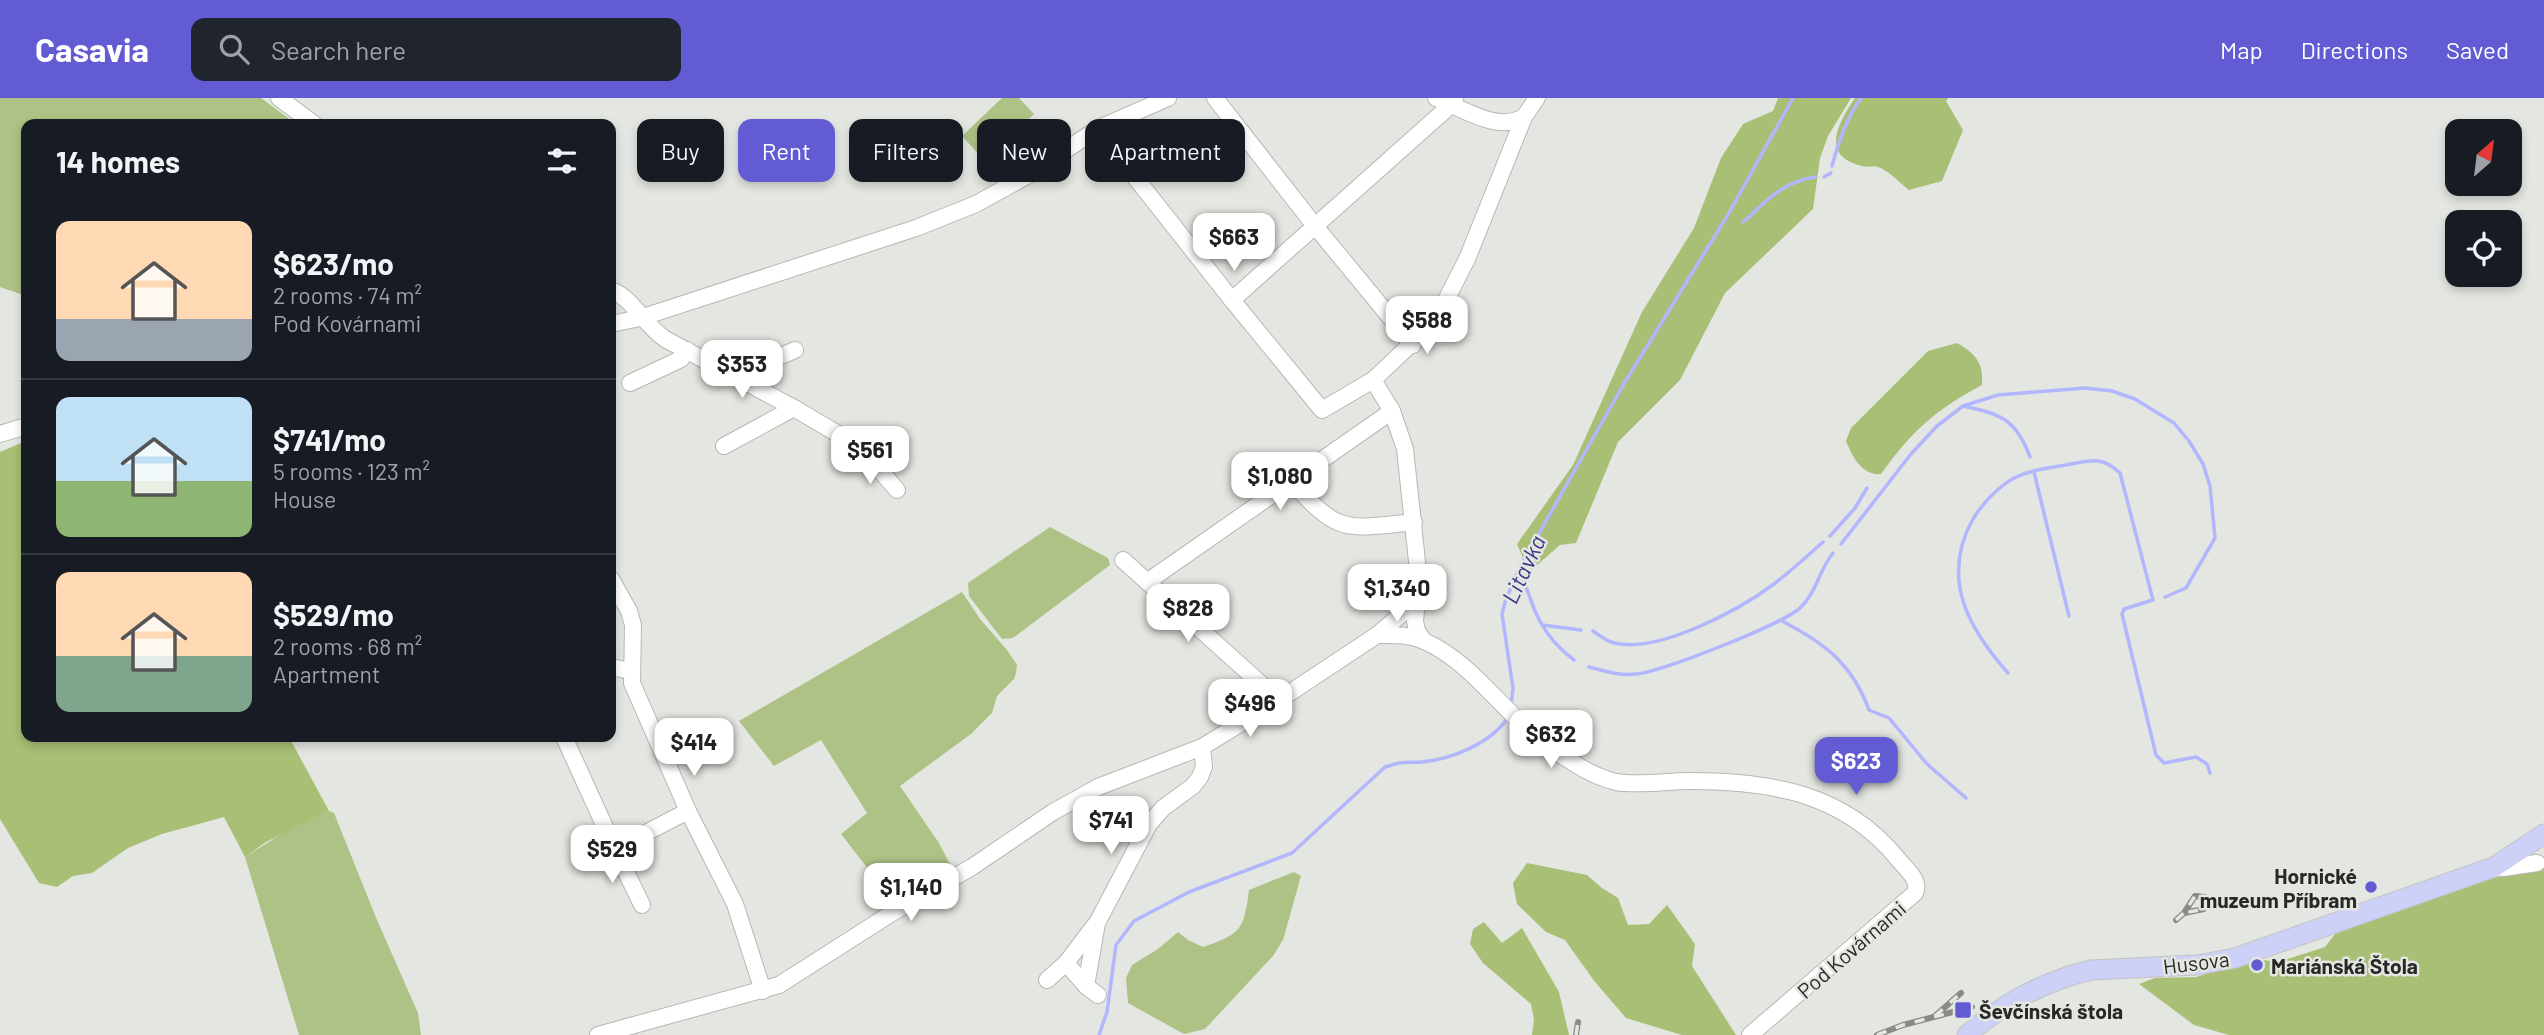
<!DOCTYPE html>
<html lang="en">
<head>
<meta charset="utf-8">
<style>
	:root { --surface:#171b24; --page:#20242c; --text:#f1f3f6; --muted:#9ea1a6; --line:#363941; --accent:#625bd4 }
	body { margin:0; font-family:Barlow,sans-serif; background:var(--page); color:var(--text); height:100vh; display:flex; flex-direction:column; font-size:26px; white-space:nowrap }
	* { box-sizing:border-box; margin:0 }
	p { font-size:23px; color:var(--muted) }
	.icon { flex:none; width:38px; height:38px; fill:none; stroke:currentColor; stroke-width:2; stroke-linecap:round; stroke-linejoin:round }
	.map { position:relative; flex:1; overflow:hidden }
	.drawer { position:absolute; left:21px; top:21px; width:595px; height:623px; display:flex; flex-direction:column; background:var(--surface); border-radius:14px; box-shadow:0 4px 10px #0003 }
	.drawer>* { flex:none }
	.top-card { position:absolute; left:637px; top:21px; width:665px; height:63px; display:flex; gap:14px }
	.needle { width:46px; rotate:28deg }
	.controls { position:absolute; left:2445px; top:21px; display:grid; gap:14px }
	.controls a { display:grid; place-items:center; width:77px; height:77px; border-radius:14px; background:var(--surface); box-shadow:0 4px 10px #0003; font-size:35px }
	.price { position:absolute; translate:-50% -60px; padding:0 16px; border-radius:14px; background:#fff; color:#222; font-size:23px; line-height:46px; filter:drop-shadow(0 2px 4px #0008) }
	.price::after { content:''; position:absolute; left:50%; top:42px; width:21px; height:16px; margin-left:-10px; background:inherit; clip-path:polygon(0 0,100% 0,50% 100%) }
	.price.current { background:var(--accent); color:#fff }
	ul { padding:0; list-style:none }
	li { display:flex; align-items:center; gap:21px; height:175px; padding:0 35px }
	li+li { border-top:2px solid var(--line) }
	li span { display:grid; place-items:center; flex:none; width:196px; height:140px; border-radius:14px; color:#555 }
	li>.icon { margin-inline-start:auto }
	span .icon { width:84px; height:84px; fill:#fffc; stroke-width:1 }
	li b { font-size:30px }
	h2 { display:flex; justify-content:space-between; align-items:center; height:84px; padding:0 35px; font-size:30px }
	.pill { padding:0 24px; border-radius:14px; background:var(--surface); box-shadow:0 4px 10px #0003; font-size:24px; line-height:63px }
	.pill.current { background:var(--accent); color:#fff }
	header { display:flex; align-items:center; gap:42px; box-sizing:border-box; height:98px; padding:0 35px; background:var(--accent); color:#fff }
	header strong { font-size:33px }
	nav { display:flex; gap:38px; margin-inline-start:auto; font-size:24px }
	.search { width:490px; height:63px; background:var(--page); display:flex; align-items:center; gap:18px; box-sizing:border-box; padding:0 24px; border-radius:14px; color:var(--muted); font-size:26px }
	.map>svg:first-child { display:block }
	.green { fill:#aec285 }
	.forest { fill:#a8bf75 }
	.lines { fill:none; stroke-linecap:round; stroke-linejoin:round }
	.stream { stroke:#b2b6fd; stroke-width:3.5 }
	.minor-casing { stroke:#b6b8b3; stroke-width:18 }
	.major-casing { stroke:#c3c3c2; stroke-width:21 }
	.minor { stroke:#fff; stroke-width:16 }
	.major { stroke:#cdd0f7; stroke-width:19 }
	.rail-casing { stroke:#8a8b87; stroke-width:6 }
	.rail { stroke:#e4e6e1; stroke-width:3.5; stroke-dasharray:10; stroke-linecap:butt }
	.poi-dot { fill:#625bd4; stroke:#e4e6e1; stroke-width:2.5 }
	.labels { text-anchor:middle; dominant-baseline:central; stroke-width:5; stroke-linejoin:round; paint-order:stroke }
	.poi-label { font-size:21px; font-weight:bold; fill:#282826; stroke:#e4e6e1; text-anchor:start }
	.street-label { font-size:21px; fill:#282826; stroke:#e4e6e1 }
	.water-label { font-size:23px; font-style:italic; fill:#3c3688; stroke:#e4e6e1 }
</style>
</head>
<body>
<header>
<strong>Casavia</strong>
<div class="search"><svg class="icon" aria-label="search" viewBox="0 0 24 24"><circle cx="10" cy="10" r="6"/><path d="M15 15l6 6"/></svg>Search here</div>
<nav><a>Map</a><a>Directions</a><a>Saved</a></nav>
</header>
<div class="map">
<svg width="2544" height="937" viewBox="0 0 2544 937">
	<rect width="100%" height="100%" fill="#e4e6e1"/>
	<g class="green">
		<path d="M 0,0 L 261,0 L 296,26 L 26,26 L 26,198 L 0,189 Z"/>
		<path d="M 1002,0 L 1019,0 L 1034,16 L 985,63 L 962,38 Z"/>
		<path d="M 1050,429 L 1108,460 L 1110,467 L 1013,540 L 1002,541 L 969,498 L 968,485 Z"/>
		<path d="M 962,494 L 980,521 L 1007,552 L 1017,567 L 1016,575 L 1014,581 L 997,598 L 992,615 L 971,636 L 900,688 L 939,745 L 952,770 L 946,776 L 896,807 L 841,736 L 867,715 L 821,642 L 774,668 L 739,623 Z"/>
		<path d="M 329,713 L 334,715 L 377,822 L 418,915 L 421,937 L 299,937 L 245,759 L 283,735 Z"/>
		<path d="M 1294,774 L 1301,778 L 1283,842 L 1273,858 L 1205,931 L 1184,936 L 1128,905 L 1126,880 L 1132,867 L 1158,851 L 1178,834 L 1188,842 L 1203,849 C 1241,836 1244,832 1249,792 Z"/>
	</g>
	<g class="forest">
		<path d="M 1778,0 L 1851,0 L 1828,38 L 1820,60 L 1813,111 L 1725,195 L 1680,282 L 1618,344 L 1576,445 L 1560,447 L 1529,474 L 1517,446 L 1573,367 L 1642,214 L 1694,130 L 1721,60 L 1743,26 L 1773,13 Z"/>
		<path d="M 1855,0 L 1948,0 L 1946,3 L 1963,32 L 1942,83 L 1909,92 C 1900,85 1888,72 1878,69 C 1873,67 1867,70 1862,68 C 1820,58 1838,25 1855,0 Z"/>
		<path d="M 1957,245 C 1975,255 1984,265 1982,287 C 1935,312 1912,333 1881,376 C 1862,378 1852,358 1846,343 L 1851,330 L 1928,253 Z"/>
		<path d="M 26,343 L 26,639 L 289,639 L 329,713 L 266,744 L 245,759 L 224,719 L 162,736 L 128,750 L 92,775 L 73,778 L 57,789 L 39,785 L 0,721 L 0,354 Z"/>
		<path d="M 1527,765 L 1587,777 L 1602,790 L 1618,800 L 1628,827 L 1649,826 L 1667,807 L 1695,846 L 1692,868 L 1736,937 L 1682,937 L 1626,920 L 1595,884 L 1565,842 L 1546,834 L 1517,806 L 1513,785 Z"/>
		<path d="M 2544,768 L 2544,937 L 2229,937 L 2194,927 L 2139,886 L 2155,880 L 2196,879 L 2240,866 L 2263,862 L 2278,864 L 2325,849 L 2335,836 L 2499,773 Z"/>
		<path d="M 1484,824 L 1502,845 L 1522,830 L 1559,894 L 1569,937 L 1532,937 L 1534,922 L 1531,906 L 1483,865 L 1470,846 L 1473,831 Z"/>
	</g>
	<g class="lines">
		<g class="stream">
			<path d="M 1832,68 C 1839,43 1846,21 1861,0"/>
			<path d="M 1824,79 L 1831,75"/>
			<path d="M 1743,124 C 1767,103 1782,84 1815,79"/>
			<path d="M 1963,308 L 1998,297 L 2085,290 L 2112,293 L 2135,301 L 2174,325 L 2189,343 L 2203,366 L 2210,388 L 2215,440 L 2186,490 L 2165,499"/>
			<path d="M 2034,374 L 2069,518"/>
			<path d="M 1830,438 L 1855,410 L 1867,390"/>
			<path d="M 1841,446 L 1911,356 L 1937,328 L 1963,308 C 2001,316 2016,321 2030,359"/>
			<path d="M 1520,470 C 1532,508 1540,537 1574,562"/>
			<path d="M 1780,522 C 1823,544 1852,565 1869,612 L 1889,620 L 1927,666 L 1966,700"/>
			<path d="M 1542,527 L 1581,532"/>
			<path d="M 1593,533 C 1599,537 1605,542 1611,544 C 1655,558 1739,512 1774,486 C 1791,473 1807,458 1823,444"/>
			<path d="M 1589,569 C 1605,573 1619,578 1636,576 C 1659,575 1785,525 1800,510 C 1817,494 1819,472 1833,455"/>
			<path d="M 2008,575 C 1968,530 1940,480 1973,421 C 1982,406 1998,389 2014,380 C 2030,372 2048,370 2066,367 C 2089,363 2101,357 2120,375 L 2153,502 L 2124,511 L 2122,516 L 2156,657 L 2164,665 L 2196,659 L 2207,666 L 2210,675"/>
			<path d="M 1511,609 L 1513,590 L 1502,516 L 1506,501 L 1520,469 L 1622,289 L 1729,115 L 1793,0"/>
			<path d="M 1099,937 L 1107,914 L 1116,847 L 1134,823 L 1189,794 L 1292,755 L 1385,669 C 1402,663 1406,665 1422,664 C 1452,661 1492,645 1508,619"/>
		</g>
		<g class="minor-casing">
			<g id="minor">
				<path d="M 279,0 L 314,26"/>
				<path d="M 1215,0 L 1315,128 L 1413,247"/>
				<path d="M 1436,0 C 1463,10 1496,35 1524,19"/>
				<path d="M 1097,31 L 1232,202"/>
				<path d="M 611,192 C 634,201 643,226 665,241 L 794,310 L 860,349 L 897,392"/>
				<path d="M 611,226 L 640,220 L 916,130 L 976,106 L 1032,75 L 1097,31 L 1168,0"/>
				<path d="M 1373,282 L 1322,312 L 1232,202 L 1452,6 L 1455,0"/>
				<path d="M 745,283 L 753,270 L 795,252"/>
				<path d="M 630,285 L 681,261 L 687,252"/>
				<path d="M 0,336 L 26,328"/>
				<path d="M 724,348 L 794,310"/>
				<path d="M 1291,383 C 1339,437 1345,431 1414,424"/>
				<path d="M 1123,462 L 1279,602"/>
				<path d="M 611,481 L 629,513 L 633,527 L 632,585 L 688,713 L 735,806 L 763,893"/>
				<path d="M 1147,484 L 1392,313"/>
				<path d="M 1377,537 C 1393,537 1409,536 1424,543 C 1461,559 1489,594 1518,622 C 1534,638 1552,652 1572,664 C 1586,673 1599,680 1616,684 C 1640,688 1666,683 1690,683 C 1770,683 1844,695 1897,760 C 1905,770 1921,782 1915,795 L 1750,937"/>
				<path d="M 1424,543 L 1417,533 L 1415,523 L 1419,482 L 1405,351 L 1392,313 L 1373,282 L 1427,231 L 1446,202 L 1467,161 L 1524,19 L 1537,0"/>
				<path d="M 611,569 L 631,573"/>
				<path d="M 564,639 L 615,751 L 688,713"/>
				<path d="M 615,751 L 642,807"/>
				<path d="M 2494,769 L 2503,770 L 2537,765"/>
				<path d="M 1066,865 L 1086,888 L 1098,897"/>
				<path d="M 1047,882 L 1066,865 L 1095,827"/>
				<path d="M 1086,888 L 1097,825 L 1149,726 L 1163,710 L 1193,688 L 1200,679 L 1204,669 L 1202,649"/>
				<path d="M 598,937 L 779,887 L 892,815 L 972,769 L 1053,714 L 1098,689 L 1202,649 L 1279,602 L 1377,537 L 1410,509 L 1418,497"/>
			</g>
		</g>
		<g class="major-casing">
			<path id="major" d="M 1967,937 C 2003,905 2045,883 2091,872 L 2197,867 L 2235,860 L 2494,769 L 2544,736"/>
		</g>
		<use href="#minor" class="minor"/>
		<use href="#major" class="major"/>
		<g class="rail-casing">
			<g id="rail">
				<path d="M 2176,822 L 2184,815 L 2195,798 L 2205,799 L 2207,805 L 2204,811 L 2184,815"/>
				<path d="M 1935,918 L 1961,895"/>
				<path d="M 1576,937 L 1578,924"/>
				<path d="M 1877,937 L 1903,927 L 1972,909"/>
			</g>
		</g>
		<use href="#rail" class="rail"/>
	</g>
	<g class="poi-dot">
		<circle cx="2371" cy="789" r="7"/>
		<circle cx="2257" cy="867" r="7"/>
		<rect x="1954" y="903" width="18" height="18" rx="3.5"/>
	</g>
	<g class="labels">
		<g class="poi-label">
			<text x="2357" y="777" text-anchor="end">Hornické<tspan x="2357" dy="24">muzeum Příbram</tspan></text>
			<text x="2271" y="867">Mariánská Štola</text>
			<text x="1979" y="912">Ševčínská štola</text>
		</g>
		<g class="street-label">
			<text transform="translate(1851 851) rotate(-41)">Pod Kovárnami</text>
			<text transform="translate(2196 864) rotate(-7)">Husova</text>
		</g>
		<g class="water-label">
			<text transform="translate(1523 471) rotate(-65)">Litavka</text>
		</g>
	</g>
</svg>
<div class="controls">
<a><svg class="needle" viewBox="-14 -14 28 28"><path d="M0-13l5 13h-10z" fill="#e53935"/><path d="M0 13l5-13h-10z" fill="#9ea1a6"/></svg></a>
<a><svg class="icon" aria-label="locate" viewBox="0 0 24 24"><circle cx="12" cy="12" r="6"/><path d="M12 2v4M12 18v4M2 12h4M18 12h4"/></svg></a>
</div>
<b class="price" style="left:1234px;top:175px">$663</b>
<b class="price" style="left:1427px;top:258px">$588</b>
<b class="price" style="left:742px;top:302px">$353</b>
<b class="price" style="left:870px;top:388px">$561</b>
<b class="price" style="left:1280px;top:414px">$1,080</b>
<b class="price" style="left:1397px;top:526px">$1,340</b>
<b class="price" style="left:1188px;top:546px">$828</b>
<b class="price" style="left:1250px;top:641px">$496</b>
<b class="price" style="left:1551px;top:672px">$632</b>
<b class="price" style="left:694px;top:680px">$414</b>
<b class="price current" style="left:1856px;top:699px">$623</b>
<b class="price" style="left:1111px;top:758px">$741</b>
<b class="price" style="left:612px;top:787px">$529</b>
<b class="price" style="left:911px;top:825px">$1,140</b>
<div class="top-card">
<a class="pill">Buy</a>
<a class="pill current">Rent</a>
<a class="pill">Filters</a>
<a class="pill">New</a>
<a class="pill">Apartment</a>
</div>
<section class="drawer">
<h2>14 homes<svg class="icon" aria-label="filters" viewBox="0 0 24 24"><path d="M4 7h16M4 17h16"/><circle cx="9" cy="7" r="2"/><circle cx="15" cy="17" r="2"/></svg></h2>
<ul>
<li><span style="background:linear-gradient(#ffd9b3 70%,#9aa5b1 0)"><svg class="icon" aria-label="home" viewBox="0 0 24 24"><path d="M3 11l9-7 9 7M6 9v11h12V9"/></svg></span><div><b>$623/mo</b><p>2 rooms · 74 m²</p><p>Pod Kovárnami</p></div></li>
<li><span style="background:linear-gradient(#bfe0f5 60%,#8fb573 0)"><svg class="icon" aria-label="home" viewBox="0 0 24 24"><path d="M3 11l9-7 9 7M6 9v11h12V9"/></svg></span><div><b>$741/mo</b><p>5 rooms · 123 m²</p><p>House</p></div></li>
<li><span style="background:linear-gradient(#ffd9b3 60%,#7fa58c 0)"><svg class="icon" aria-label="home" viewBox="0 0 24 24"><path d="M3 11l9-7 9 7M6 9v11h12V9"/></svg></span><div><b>$529/mo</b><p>2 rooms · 68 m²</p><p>Apartment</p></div></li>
</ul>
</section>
</div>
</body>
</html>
